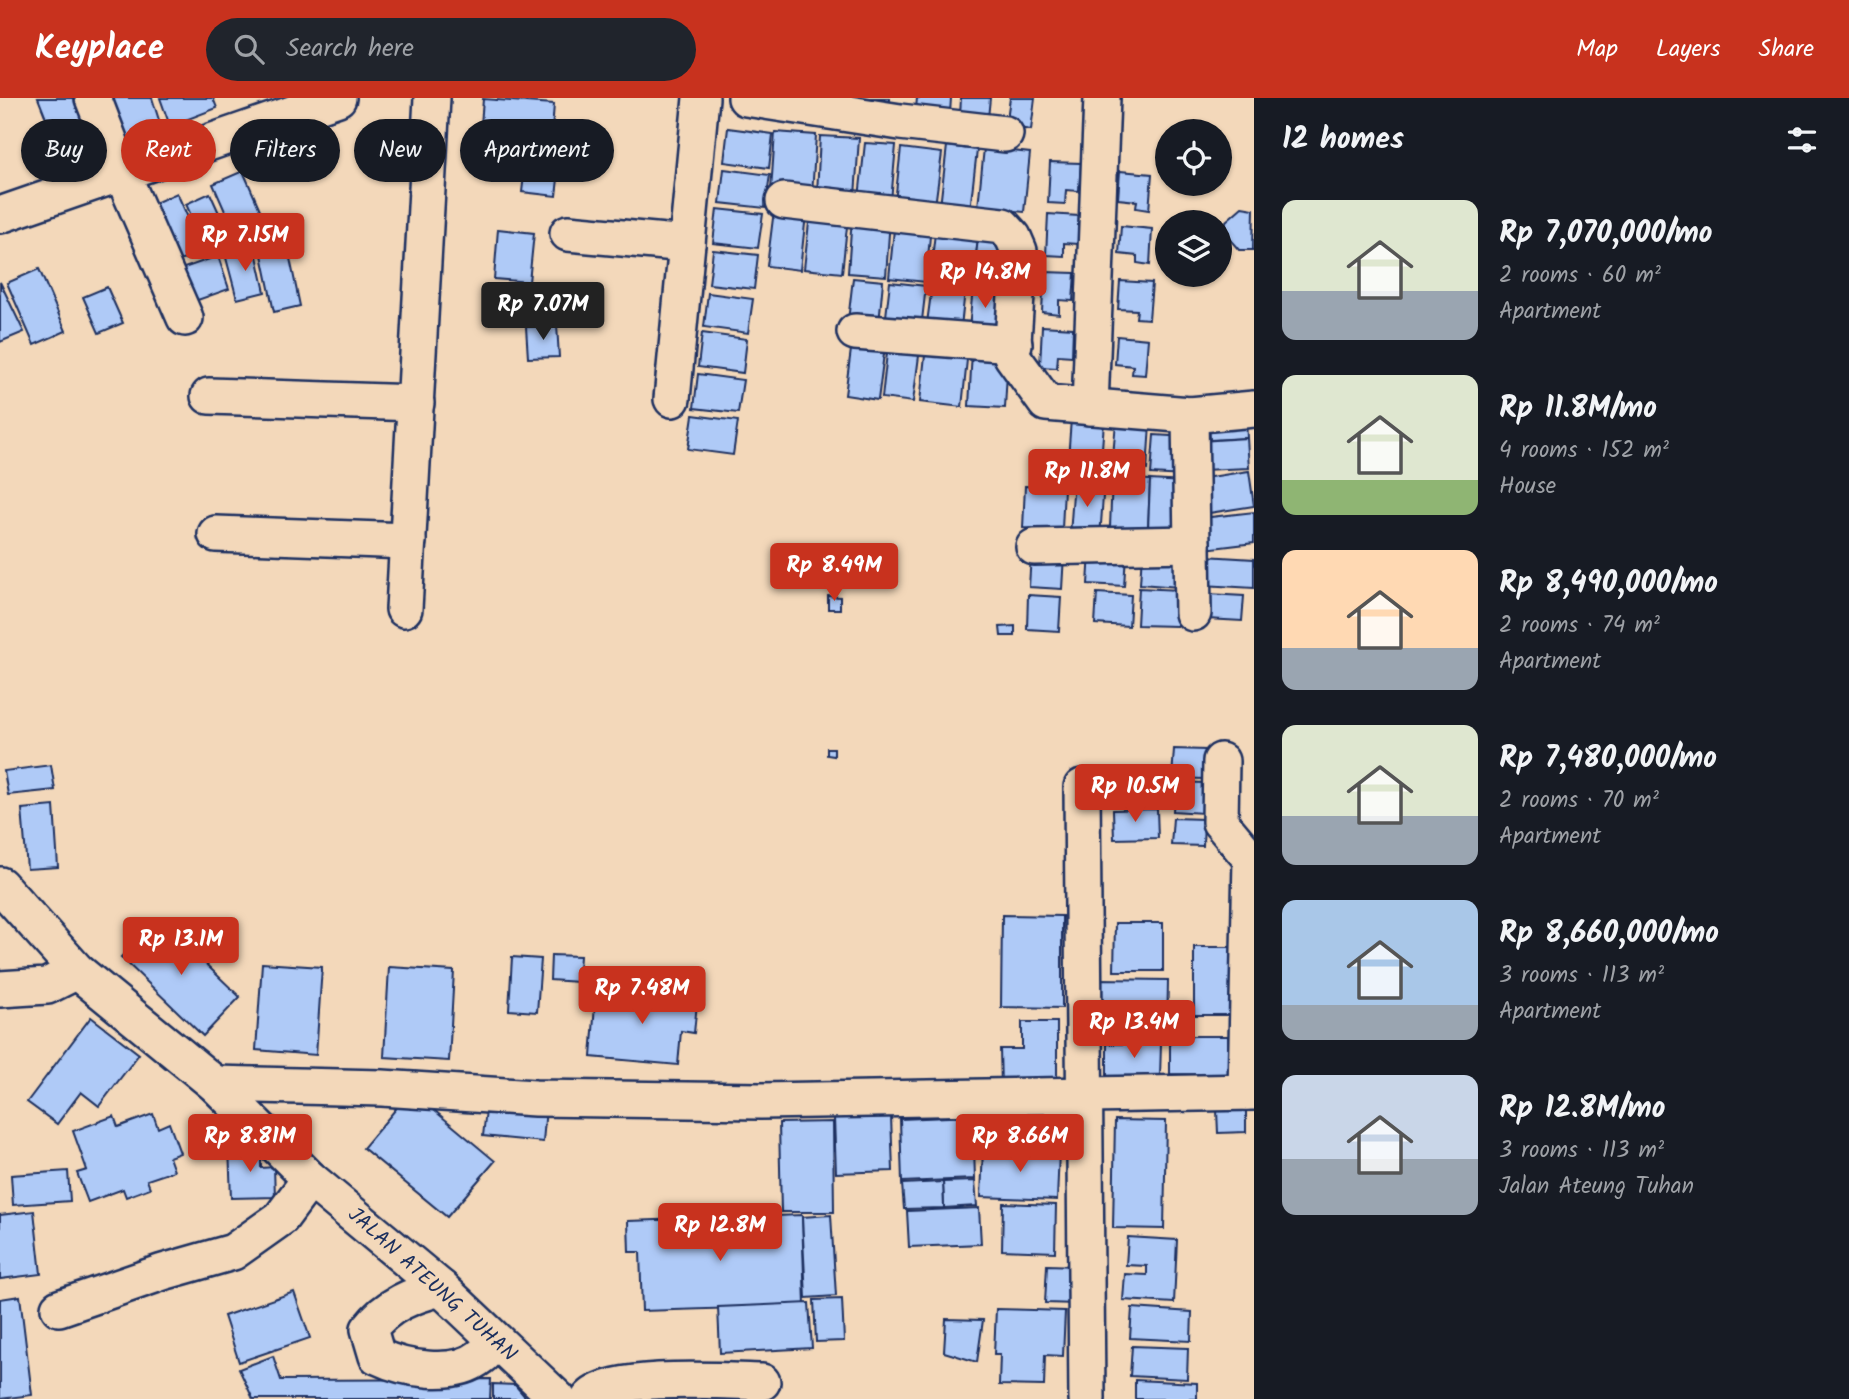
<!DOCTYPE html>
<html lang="en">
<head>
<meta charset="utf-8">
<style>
	:root { --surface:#171b24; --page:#20242c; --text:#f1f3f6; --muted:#9ea1a6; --accent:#c8321e }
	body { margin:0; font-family:Kalam,sans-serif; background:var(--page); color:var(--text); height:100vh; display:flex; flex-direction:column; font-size:26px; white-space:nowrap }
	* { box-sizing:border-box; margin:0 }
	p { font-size:23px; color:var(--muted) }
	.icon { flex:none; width:38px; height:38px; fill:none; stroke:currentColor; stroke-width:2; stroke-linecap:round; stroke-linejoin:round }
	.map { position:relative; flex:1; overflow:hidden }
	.details { display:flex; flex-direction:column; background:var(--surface); width:595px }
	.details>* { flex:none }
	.top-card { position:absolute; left:21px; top:21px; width:665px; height:63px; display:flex; gap:14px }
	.tools { position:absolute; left:1155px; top:21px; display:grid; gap:14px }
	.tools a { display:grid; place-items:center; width:77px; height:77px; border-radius:50%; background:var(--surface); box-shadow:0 2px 5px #0004; font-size:35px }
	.price { position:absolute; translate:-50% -60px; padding:0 16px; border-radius:7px; background:var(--accent); color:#fff; font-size:23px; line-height:46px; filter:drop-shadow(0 2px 4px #0008) }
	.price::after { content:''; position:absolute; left:50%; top:42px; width:21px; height:16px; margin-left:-10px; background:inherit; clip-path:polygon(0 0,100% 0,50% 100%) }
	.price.on { background:#222; color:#fff }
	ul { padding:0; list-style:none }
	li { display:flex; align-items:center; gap:21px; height:175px; padding:0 28px }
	li span { display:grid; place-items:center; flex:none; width:196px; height:140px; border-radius:14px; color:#555 }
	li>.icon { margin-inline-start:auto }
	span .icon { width:84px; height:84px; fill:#fffc; stroke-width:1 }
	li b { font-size:30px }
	h2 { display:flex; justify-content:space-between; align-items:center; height:84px; padding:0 28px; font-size:30px }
	.chip { padding:0 24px; border-radius:32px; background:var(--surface); box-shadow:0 2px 5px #0004; font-size:24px; line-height:63px }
	.chip.on { background:var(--accent); color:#fff }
	header { display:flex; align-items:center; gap:42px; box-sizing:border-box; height:98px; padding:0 35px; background:var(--accent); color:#fff }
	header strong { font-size:33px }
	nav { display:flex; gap:38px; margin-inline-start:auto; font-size:24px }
	.search { width:490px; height:63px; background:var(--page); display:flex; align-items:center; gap:18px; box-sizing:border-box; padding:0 24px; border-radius:38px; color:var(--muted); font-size:26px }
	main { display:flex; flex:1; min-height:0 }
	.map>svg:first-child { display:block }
	.building { fill:#afcaf7; stroke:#1b2f5e; stroke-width:2 }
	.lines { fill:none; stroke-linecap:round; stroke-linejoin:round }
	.minor-casing { stroke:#1b2f5e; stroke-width:40 }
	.minor { stroke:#f3d8ba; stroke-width:35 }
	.labels { text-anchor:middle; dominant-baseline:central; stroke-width:7; stroke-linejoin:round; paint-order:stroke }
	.street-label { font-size:21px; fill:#1b2f5e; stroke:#f3d8ba }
</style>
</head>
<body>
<header>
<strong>Keyplace</strong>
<div class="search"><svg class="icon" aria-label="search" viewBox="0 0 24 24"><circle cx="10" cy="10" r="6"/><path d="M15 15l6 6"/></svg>Search here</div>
<nav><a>Map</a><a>Layers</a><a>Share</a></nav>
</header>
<main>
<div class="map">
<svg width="1254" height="1301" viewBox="0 0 1254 1301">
	<rect width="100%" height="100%" fill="#f3d8ba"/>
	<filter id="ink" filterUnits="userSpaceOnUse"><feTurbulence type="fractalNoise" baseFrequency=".0143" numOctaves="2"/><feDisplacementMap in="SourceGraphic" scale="14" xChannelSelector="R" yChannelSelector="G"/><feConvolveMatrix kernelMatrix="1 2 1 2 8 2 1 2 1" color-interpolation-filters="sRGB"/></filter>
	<g filter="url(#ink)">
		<g class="building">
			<path d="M 38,0 L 84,0 L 105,55 L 66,71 Z"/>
			<path d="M 106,0 L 152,0 L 164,38 L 124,52 Z"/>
			<path d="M 160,0 L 213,0 L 217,10 L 170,28 Z"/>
			<path d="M 857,0 L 890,0 L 890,3 Z"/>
			<path d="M 917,0 L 951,0 L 950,15 L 916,11 Z"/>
			<path d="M 961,0 L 990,0 L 988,20 L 960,18 Z"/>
			<path d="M 1010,0 L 1035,0 L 1031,32 L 1006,28 Z"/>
			<path d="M 483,1 L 554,6 L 549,72 L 478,67 Z"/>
			<path d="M 728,30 L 773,36 L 769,70 L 724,64 Z"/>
			<path d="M 775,34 L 816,37 L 812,96 L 771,93 Z"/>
			<path d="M 820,38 L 859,40 L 855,98 L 817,96 Z"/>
			<path d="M 865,45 L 896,47 L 891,103 L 859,100 Z"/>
			<path d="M 947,48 L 977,52 L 970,112 L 940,109 Z"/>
			<path d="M 901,50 L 942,55 L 935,108 L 895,104 Z"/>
			<path d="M 984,50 L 1030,55 L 1024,114 L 978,109 Z"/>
			<path d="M 1050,64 L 1081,65 L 1079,93 L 1066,92 L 1065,106 L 1048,105 Z"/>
			<path d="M 724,71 L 770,77 L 765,110 L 720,105 Z"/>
			<path d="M 243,73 L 261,114 L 231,127 L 213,86 Z"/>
			<path d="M 1120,73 L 1152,76 L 1149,112 L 1136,110 L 1137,103 L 1118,101 Z"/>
			<path d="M 524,77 L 558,81 L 556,98 L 522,94 Z"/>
			<path d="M 177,95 L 203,153 L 173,166 L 148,108 Z"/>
			<path d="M 210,95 L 233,146 L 208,156 L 186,106 Z"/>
			<path d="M 1242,109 L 1254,111 L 1253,152 L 1239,152 L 1225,136 L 1226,123 Z"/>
			<path d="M 717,111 L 763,116 L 758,150 L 713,145 Z"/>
			<path d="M 774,112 L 806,116 L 800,172 L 767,168 Z"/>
			<path d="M 810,115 L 848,119 L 842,175 L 804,171 Z"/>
			<path d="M 1048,116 L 1079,118 L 1078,146 L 1064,145 L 1064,158 L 1046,157 Z"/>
			<path d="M 852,119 L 890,121 L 886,178 L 848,175 Z"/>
			<path d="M 895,122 L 931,126 L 926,184 L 889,180 Z"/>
			<path d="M 936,126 L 979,131 L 973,185 L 930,179 Z"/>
			<path d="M 1121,128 L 1152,131 L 1150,167 L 1137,165 L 1137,158 L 1119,156 Z"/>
			<path d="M 498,131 L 534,135 L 529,184 L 494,181 Z"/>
			<path d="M 979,131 L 1002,134 L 995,188 L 973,185 Z"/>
			<path d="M 287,146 L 300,208 L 274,214 L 261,152 Z"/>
			<path d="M 255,149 L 265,194 L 237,201 L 225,156 Z"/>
			<path d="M 713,152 L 758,157 L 754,191 L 709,186 Z"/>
			<path d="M 218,158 L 229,191 L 192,204 L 181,171 Z"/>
			<path d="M 39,171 L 66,233 L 34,247 L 7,185 Z"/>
			<path d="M 1044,174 L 1075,175 L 1073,203 L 1059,202 L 1059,216 L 1042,214 Z"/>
			<path d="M 853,180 L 883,183 L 879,226 L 848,223 Z"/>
			<path d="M 1120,183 L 1152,185 L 1149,221 L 1136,220 L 1137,212 L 1118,211 Z"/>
			<path d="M 0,184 L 24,234 L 0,244 Z"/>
			<path d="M 890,184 L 926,188 L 921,231 L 885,227 Z"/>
			<path d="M 932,188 L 965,192 L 961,229 L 927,225 Z"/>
			<path d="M 107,189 L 123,225 L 99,235 L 83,199 Z"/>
			<path d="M 973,189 L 1002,192 L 998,234 L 969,231 Z"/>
			<path d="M 708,195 L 753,201 L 748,235 L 704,229 Z"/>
			<path d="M 557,227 L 559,259 L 528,260 L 526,229 Z"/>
			<path d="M 1042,228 L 1073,230 L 1072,258 L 1058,257 L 1057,270 L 1040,269 Z"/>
			<path d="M 702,235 L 747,241 L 743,275 L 698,269 Z"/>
			<path d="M 1117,238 L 1148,241 L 1145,277 L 1132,276 L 1133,268 L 1115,266 Z"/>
			<path d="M 852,244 L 885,248 L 878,302 L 845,297 Z"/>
			<path d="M 888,246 L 920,250 L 913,304 L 882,300 Z"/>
			<path d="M 926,248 L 968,252 L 962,309 L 920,304 Z"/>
			<path d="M 972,253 L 1008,256 L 1005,310 L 969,308 Z"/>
			<path d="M 698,276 L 743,282 L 738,315 L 694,310 Z"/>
			<path d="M 693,317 L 738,323 L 733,357 L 688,351 Z"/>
			<path d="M 1246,320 L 1247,340 L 1210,342 L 1209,322 Z"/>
			<path d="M 1071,321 L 1104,324 L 1100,377 L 1067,375 Z"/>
			<path d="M 1116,324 L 1150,326 L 1147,372 L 1112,370 Z"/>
			<path d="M 1154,337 L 1187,339 L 1184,378 L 1151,376 Z"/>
			<path d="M 1247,340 L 1249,370 L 1202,372 L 1200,343 Z"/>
			<path d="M 1249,373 L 1254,408 L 1209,415 L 1204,380 Z"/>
			<path d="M 1112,380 L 1150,382 L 1148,431 L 1110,429 Z"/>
			<path d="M 1074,382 L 1104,384 L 1100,440 L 1070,437 Z"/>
			<path d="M 1150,382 L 1184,384 L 1181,433 L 1148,431 Z"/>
			<path d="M 1025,388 L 1064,390 L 1062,431 L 1023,430 Z"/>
			<path d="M 1254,414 L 1254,445 L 1205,451 L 1202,420 Z"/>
			<path d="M 1090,454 L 1126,456 L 1124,488 L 1088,486 Z"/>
			<path d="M 1142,455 L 1181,457 L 1179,489 L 1140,486 Z"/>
			<path d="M 1031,456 L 1064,457 L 1062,491 L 1029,489 Z"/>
			<path d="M 1205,458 L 1254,461 L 1254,490 L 1203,487 Z"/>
			<path d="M 1139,490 L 1179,492 L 1177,528 L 1137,527 Z"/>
			<path d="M 1097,495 L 1131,497 L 1129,528 L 1095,526 Z"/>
			<path d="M 1208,496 L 1244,498 L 1242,523 L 1207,521 Z"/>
			<path d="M 1028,497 L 1061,499 L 1059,533 L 1027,531 Z"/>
			<path d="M 828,498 L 840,499 L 840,511 L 828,511 Z"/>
			<path d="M 1015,528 L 1015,538 L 1001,538 L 1000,529 Z"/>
			<path d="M 827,650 L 834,650 L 834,658 L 827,657 Z"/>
			<path d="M 1174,651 L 1206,652 L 1205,681 L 1172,680 Z"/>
			<path d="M 51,667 L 55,692 L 8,697 L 4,673 Z"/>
			<path d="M 1151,671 L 1152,702 L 1099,704 L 1099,673 Z"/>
			<path d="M 1175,684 L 1205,685 L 1203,715 L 1173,713 Z"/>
			<path d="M 54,708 L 58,769 L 27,771 L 22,711 Z"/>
			<path d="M 1157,711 L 1158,740 L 1114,741 L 1113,712 Z"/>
			<path d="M 1173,720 L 1204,721 L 1203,748 L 1171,747 Z"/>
			<path d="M 1002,817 L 1062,818 L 1062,910 L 1001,909 Z"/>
			<path d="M 159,821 L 240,899 L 203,938 L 121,859 Z"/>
			<path d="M 1115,825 L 1163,825 L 1163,873 L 1114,873 Z"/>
			<path d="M 1194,849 L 1233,849 L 1232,917 L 1194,917 Z"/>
			<path d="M 551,857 L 580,858 L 578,884 L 550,882 Z"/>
			<path d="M 512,859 L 541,861 L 537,914 L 509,912 Z"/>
			<path d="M 262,865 L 322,869 L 316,957 L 256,952 Z"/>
			<path d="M 389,869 L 454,873 L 449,963 L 384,959 Z"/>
			<path d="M 1099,881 L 1168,882 L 1167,935 L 1098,935 Z"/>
			<path d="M 672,893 L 698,895 L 694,935 L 681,933 L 678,967 L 591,959 L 596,894 L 671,900 Z"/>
			<path d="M 91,919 L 139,956 L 99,1008 L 81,994 L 57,1026 L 27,1004 Z"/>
			<path d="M 1022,924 L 1057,924 L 1057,988 L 1001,988 L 1000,951 L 1022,951 Z"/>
			<path d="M 1170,938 L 1228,938 L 1228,977 L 1170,976 Z"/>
			<path d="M 1107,946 L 1161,946 L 1160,978 L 1107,978 Z"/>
			<path d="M 411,993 L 495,1063 L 447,1119 L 363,1050 Z"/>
			<path d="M 487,1004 L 546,1010 L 543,1044 L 483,1038 Z"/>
			<path d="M 978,1009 L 1023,1010 L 1021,1045 L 977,1043 Z"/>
			<path d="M 1023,1010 L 1054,1012 L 1052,1046 L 1021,1045 Z"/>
			<path d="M 1246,1011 L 1246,1034 L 1218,1035 L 1217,1012 Z"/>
			<path d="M 153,1016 L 158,1030 L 169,1025 L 180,1055 L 169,1059 L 174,1073 L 147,1082 L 150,1090 L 126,1099 L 123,1091 L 88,1104 L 77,1075 L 87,1072 L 73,1033 L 114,1018 L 118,1029 Z"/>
			<path d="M 891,1018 L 893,1073 L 836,1075 L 834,1020 Z"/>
			<path d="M 973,1018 L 975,1081 L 902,1084 L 900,1021 Z"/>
			<path d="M 1115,1022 L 1166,1023 L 1164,1131 L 1113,1130 Z"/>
			<path d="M 833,1024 L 834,1114 L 781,1114 L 779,1025 Z"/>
			<path d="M 261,1048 L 261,1070 L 274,1069 L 275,1099 L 231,1100 L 229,1049 Z"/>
			<path d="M 983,1050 L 1059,1053 L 1057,1102 L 981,1099 Z"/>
			<path d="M 68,1073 L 70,1103 L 13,1107 L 11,1077 Z"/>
			<path d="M 975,1083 L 977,1108 L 944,1110 L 943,1084 Z"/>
			<path d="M 943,1084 L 944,1110 L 904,1111 L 902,1086 Z"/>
			<path d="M 1003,1105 L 1056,1107 L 1055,1154 L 1002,1152 Z"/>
			<path d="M 979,1110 L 981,1146 L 909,1149 L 907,1113 Z"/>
			<path d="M 34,1113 L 41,1176 L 0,1181 L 0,1117 Z"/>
			<path d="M 802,1117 L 805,1208 L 642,1213 L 640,1154 L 629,1154 L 628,1123 Z"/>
			<path d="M 831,1117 L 836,1198 L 806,1200 L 802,1119 Z"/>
			<path d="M 1128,1139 L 1177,1142 L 1174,1205 L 1123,1202 L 1125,1176 L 1147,1177 L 1147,1168 L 1126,1167 Z"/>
			<path d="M 1047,1167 L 1078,1168 L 1077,1206 L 1045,1205 Z"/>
			<path d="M 294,1194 L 310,1240 L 239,1264 L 224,1218 Z"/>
			<path d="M 20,1198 L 32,1297 L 0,1301 L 0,1201 Z"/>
			<path d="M 842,1201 L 844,1243 L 816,1244 L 814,1202 Z"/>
			<path d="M 809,1205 L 812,1250 L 720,1255 L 718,1209 Z"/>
			<path d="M 1132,1210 L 1192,1214 L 1191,1243 L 1130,1240 Z"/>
			<path d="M 996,1211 L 1065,1213 L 1063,1258 L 1045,1257 L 1044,1288 L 999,1287 L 1000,1256 L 994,1256 Z"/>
			<path d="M 946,1221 L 983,1222 L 977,1264 L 944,1254 Z"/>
			<path d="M 1132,1248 L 1188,1250 L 1187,1281 L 1130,1278 Z"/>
			<path d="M 273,1258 L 281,1282 L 491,1281 L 490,1301 L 253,1301 L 239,1271 Z"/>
			<path d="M 1135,1282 L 1197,1285 L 1197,1301 L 1135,1301 Z"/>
			<path d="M 493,1286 L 515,1287 L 527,1301 L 493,1301 Z"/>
		</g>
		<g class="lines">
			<g class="minor-casing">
				<g id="minor">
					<path d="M 93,0 L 121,73 L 185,220"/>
					<path d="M 746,0 L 900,24 L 1005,36"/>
					<path d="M 784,103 L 1003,128 L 1013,139 L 1019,153 L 1012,258 L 1046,305 L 1190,317 L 1254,311"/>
					<path d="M 0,117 L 338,0"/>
					<path d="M 568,135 L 687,146"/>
					<path d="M 855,234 L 1014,246"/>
					<path d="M 209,298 L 416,305"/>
					<path d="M 672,301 L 701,0"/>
					<path d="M 1090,309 L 1102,0"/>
					<path d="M 1190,317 L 1193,515"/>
					<path d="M 216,436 L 408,443"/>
					<path d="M 1034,449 L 1192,446"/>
					<path d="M 404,511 L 432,0"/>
					<path d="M 1221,663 L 1220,724 L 1251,761 L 1246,994"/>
					<path d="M 1082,689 L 1087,1301"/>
					<path d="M 0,787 L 77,873 L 215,986 L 310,1081 L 441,1190 L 558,1301"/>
					<path d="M 0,891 L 47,888 L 77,873"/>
					<path d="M 215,986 L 382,990 L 535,1000 L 761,1003 L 1254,994"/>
					<path d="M 441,1190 C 412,1197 387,1207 369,1231 L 377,1258 C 404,1271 454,1280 480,1259 C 486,1255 491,1248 495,1242"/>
					<path d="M 59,1210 L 163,1174 L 233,1154 L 281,1120 L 310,1081"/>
					<path d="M 589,1301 C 609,1275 728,1283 762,1284"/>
				</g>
			</g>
			<use href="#minor" class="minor"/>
		</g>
	</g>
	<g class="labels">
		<g class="street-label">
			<text transform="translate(432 1187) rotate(42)">JALAN ATEUNG TUHAN</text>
		</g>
	</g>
</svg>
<div class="tools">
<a><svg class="icon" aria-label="locate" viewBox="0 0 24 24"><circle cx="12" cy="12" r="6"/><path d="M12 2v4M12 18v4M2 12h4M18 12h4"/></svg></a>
<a><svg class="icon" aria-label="layers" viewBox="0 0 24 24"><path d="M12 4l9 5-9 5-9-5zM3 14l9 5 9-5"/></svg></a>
</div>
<b class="price" style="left:245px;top:175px">Rp 7.15M</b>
<b class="price" style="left:985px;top:212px">Rp 14.8M</b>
<b class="price on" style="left:543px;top:244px">Rp 7.07M</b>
<b class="price" style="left:1087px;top:411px">Rp 11.8M</b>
<b class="price" style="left:834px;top:505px">Rp 8.49M</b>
<b class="price" style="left:1135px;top:726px">Rp 10.5M</b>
<b class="price" style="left:181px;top:879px">Rp 13.1M</b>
<b class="price" style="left:642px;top:928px">Rp 7.48M</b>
<b class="price" style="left:1134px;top:962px">Rp 13.4M</b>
<b class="price" style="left:250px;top:1076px">Rp 8.81M</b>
<b class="price" style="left:1020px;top:1076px">Rp 8.66M</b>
<b class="price" style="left:720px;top:1165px">Rp 12.8M</b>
<div class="top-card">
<a class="chip">Buy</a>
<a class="chip on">Rent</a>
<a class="chip">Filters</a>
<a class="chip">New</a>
<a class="chip">Apartment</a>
</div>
</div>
<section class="details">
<h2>12 homes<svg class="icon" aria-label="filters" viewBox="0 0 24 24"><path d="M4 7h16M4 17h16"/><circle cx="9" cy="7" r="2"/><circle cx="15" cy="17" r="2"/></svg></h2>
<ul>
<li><span style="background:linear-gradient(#dfe7d0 65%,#9aa5b1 0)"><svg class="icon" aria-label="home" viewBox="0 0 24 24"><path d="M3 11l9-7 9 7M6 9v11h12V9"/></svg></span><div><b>Rp 7,070,000/mo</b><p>2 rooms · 60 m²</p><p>Apartment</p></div></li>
<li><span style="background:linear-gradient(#dfe7d0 75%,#8fb573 0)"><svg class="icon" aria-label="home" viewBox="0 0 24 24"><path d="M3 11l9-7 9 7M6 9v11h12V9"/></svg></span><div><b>Rp 11.8M/mo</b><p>4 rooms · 152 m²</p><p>House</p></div></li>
<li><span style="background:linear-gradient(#ffd9b3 70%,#9aa5b1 0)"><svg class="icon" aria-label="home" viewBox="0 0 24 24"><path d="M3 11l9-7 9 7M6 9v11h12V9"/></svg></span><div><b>Rp 8,490,000/mo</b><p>2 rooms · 74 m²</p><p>Apartment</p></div></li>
<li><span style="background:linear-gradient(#dfe7d0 65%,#9aa5b1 0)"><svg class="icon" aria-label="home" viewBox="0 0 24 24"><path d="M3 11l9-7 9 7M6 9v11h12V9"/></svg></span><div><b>Rp 7,480,000/mo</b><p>2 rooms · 70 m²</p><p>Apartment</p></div></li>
<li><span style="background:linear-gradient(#a9c7e8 75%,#9aa5b1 0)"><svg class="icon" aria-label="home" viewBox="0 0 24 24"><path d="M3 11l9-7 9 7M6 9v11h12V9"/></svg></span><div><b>Rp 8,660,000/mo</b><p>3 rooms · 113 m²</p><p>Apartment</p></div></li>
<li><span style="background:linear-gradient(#c9d6e8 60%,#9aa5b1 0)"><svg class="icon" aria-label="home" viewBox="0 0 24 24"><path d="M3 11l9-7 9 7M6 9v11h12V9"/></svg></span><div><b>Rp 12.8M/mo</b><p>3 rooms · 113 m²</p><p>Jalan Ateung Tuhan</p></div></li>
</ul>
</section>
</main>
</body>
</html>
